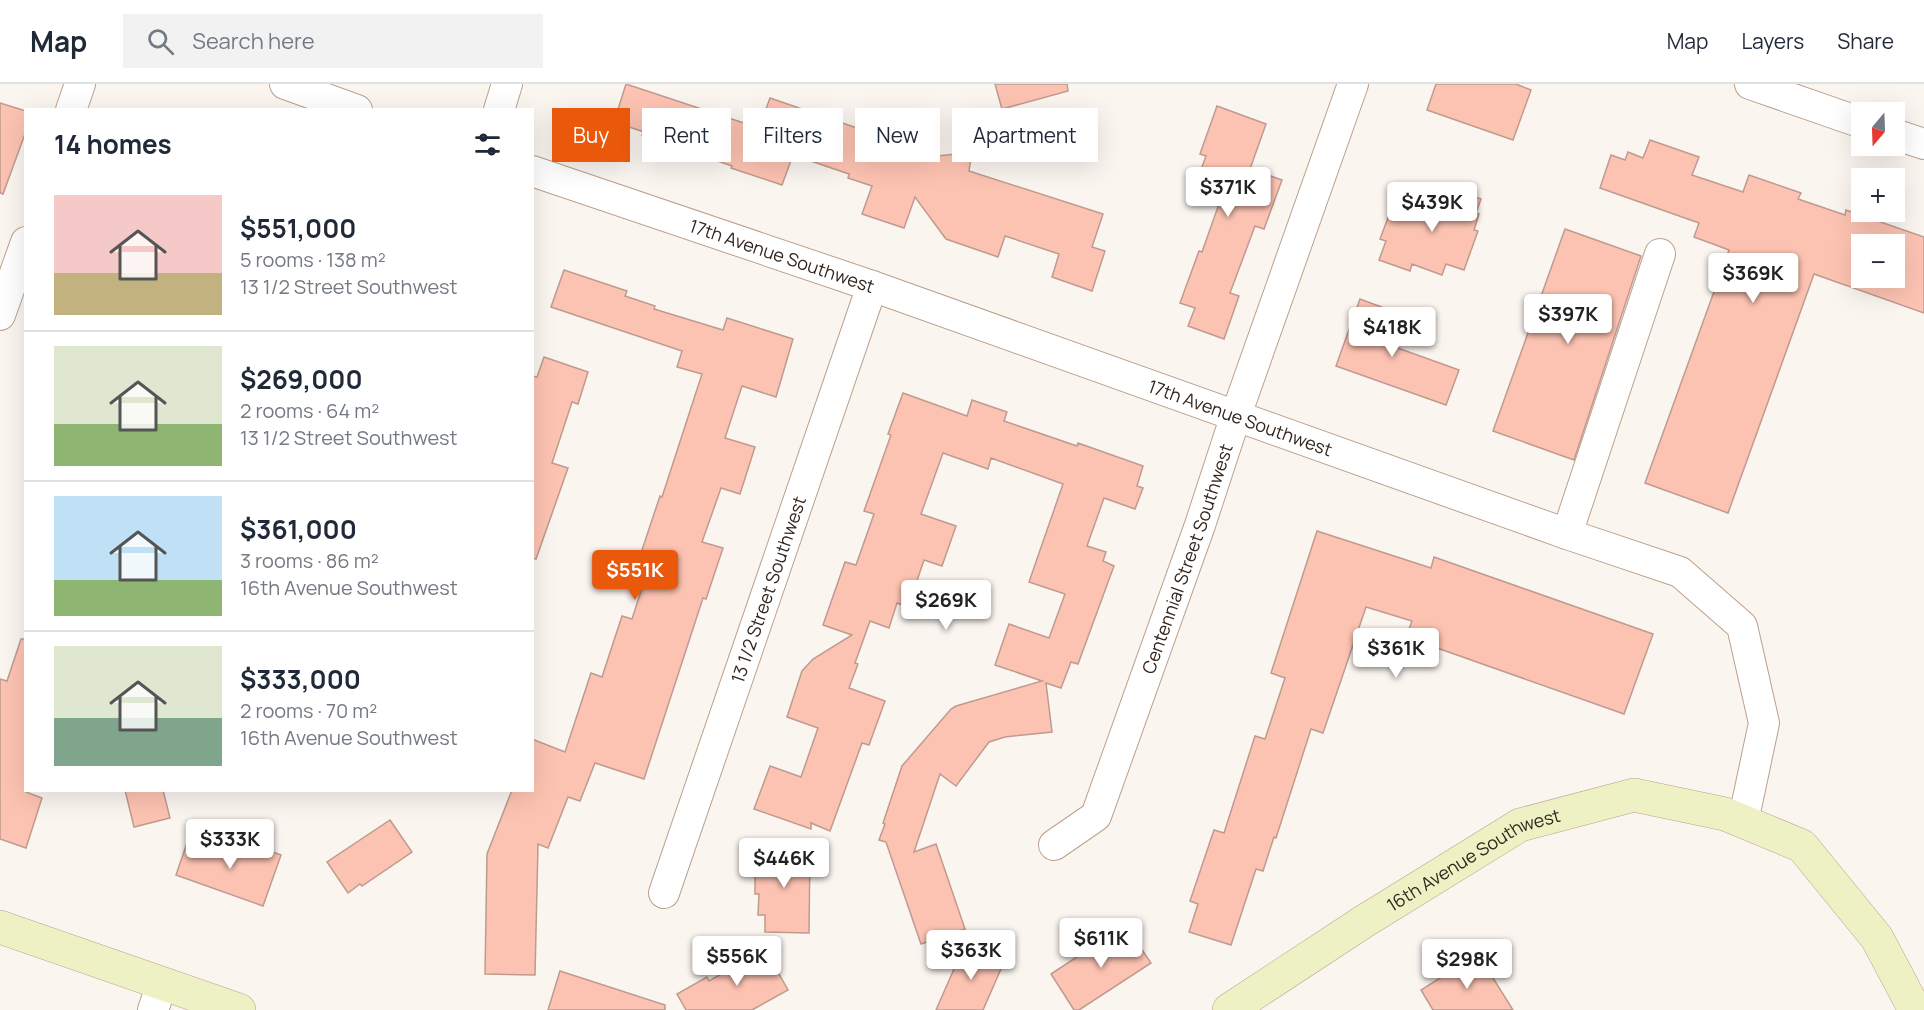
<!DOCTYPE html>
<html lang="en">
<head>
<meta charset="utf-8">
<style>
	:root { --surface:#fff; --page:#f2f2f3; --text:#1f2937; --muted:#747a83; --line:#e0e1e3; --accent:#ea580c }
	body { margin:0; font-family:Manrope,sans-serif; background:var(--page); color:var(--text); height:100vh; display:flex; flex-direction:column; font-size:22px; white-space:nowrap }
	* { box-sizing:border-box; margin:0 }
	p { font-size:20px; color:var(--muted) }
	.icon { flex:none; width:33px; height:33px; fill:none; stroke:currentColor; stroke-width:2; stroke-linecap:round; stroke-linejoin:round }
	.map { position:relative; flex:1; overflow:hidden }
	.side { position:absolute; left:24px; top:24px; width:510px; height:684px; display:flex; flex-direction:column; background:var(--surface); border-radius:0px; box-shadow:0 6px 24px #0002 }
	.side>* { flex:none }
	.banner { position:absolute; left:552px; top:24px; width:570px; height:54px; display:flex; gap:12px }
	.needle { width:39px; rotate:199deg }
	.fabs { position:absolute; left:1851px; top:18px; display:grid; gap:12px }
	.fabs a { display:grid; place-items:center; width:54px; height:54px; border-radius:0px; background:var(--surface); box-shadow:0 6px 24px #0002; font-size:30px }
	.price { position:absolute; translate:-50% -51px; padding:0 14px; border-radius:6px; background:#fff; color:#222; font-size:20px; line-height:39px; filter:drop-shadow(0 2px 3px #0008) }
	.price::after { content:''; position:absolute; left:50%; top:36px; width:18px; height:14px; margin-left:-9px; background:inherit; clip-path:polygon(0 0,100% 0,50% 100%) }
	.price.selected { background:var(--accent); color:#fff }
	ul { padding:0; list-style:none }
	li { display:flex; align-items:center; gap:18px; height:150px; padding:0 30px }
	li+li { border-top:2px solid var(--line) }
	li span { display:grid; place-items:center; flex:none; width:168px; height:120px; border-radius:0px; color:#555 }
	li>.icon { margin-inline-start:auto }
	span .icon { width:72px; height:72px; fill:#fffc; stroke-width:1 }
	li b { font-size:26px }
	h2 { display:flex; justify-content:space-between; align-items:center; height:72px; padding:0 30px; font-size:26px }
	.tag { padding:0 21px; border-radius:0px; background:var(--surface); box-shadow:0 6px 24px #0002; font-size:21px; line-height:54px }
	.tag.selected { background:var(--accent); color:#fff }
	header { display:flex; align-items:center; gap:36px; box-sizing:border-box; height:84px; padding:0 30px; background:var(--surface); border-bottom:2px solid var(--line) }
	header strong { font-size:28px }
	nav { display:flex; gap:33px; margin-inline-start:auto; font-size:21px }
	.search { width:420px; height:54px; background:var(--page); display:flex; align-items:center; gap:15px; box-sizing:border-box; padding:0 21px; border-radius:0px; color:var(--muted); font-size:22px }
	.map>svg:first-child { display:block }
	.building { fill:#fdc3b2; stroke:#bf9a8f; stroke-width:1.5; fill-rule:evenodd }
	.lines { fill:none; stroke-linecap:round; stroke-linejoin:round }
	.street-casing { stroke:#bea08b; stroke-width:32 }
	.secondary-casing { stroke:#bea08b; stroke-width:34 }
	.street { stroke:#fff; stroke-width:30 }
	.secondary { stroke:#eef1c4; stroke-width:33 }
	.labels { text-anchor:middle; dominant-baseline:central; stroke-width:5; stroke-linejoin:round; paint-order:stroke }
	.street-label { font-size:18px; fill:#32261e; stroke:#fff }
</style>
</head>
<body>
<header>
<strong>Map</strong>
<div class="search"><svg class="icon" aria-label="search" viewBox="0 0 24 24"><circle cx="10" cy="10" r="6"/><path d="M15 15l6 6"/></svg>Search here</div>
<nav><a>Map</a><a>Layers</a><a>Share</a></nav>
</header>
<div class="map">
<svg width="1924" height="926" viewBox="0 0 1924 926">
	<rect width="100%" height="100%" fill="#fbf5f0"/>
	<g class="building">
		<path d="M 626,0 L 759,44 L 770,14 L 938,72 L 972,68 L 969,87 L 1103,130 L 1092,163 L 1105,167 L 1092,207 L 1052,193 L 1059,170 L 1005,152 L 998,173 L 946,155 L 915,113 L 904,144 L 862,130 L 872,102 L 848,94 L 849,90 L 793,71 L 782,101 L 731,84 L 732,82 L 642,51 L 644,48 L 614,38 Z"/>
		<path d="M 995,0 L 1067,0 L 1068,7 L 1002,25 Z"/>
		<path d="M 1436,0 L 1516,0 L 1531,6 L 1513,56 L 1427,26 Z"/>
		<path d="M 0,19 L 26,27 L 26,47 L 3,110 L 0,109 Z"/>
		<path d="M 1217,22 L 1266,40 L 1250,85 L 1282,96 L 1264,145 L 1255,142 L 1230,209 L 1239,212 L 1224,255 L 1188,242 L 1195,224 L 1180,219 L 1199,167 L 1202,168 L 1225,103 L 1198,94 L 1206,72 L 1200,70 Z"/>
		<path d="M 1650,56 L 1699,73 L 1692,91 L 1743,108 L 1749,91 L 1801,109 L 1798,115 L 1845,131 L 1846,126 L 1924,153 L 1924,229 L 1814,190 L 1728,429 L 1645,399 L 1729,166 L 1694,153 L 1699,139 L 1600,104 L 1611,71 L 1625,76 L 1628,68 L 1643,74 ZM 1862,160 L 1894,160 L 1894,194 L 1862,194 Z"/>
		<path d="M 1447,103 L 1481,115 L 1476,129 L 1479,130 L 1474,146 L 1478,147 L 1464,186 L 1446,180 L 1442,191 L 1412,180 L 1410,187 L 1379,176 L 1386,157 L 1380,155 L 1395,115 L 1421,124 L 1423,117 L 1431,120 L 1435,109 L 1444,112 Z"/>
		<path d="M 1565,145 L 1641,172 L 1574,376 L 1493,347 Z"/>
		<path d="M 564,186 L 627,207 L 625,212 L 655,222 L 654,225 L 723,246 L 727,234 L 793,255 L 776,313 L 742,302 L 725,354 L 755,363 L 740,410 L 721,404 L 702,458 L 723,464 L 706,515 L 703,514 L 644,695 L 595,679 L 580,717 L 568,713 L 548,764 L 538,760 L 535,891 L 485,890 L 487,770 L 512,706 L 532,706 L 532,655 L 565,668 L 591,589 L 602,593 L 622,532 L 632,535 L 650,479 L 639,475 L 660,412 L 662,413 L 702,290 L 677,283 L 682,267 L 551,223 Z"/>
		<path d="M 1360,215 L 1392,227 L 1381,258 L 1459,286 L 1446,321 L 1336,282 Z"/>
		<path d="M 544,273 L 588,288 L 578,320 L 572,318 L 552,379 L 568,384 L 536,475 L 532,474 L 532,292 L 537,293 Z"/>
		<path d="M 903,309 L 967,332 L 972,316 L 1007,328 L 1004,337 L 1077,362 L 1078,359 L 1143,382 L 1137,402 L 1143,404 L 1135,425 L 1104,414 L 1087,462 L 1106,468 L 1103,477 L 1114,482 L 1078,580 L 1071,578 L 1061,604 L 1046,599 L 1052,648 L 1005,653 L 989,658 L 956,702 L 940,690 L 914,768 L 936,760 L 965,845 L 921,860 L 886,758 L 879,756 L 885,740 L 883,739 L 902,682 L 951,625 L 956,622 L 1042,597 L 995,581 L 1009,540 L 1049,554 L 1065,510 L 1029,498 L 1063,400 L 991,374 L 988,385 L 943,369 L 921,430 L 956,442 L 942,482 L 924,476 L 908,523 L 897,519 L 889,544 L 870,537 L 855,579 L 858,580 L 849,604 L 885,617 L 869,661 L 862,659 L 830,747 L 811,739 L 811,745 L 754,725 L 770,682 L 801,693 L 818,644 L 787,633 L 802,587 L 813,575 L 852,551 L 823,541 L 845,478 L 856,481 L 874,430 L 864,427 L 891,351 L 888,350 Z"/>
		<path d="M 1317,447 L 1431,484 L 1434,473 L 1653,550 L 1624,630 L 1406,553 L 1412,537 L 1366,523 L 1323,649 L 1311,645 L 1276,754 L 1274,753 L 1263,787 L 1256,785 L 1231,861 L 1189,848 L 1198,820 L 1190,817 L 1214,746 L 1224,749 L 1255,652 L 1265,655 L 1285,594 L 1271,589 Z"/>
		<path d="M 21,555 L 26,555 L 26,708 L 42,714 L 26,764 L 0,755 L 0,595 L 7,597 Z"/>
		<path d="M 125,706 L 163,706 L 170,734 L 134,743 Z"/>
		<path d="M 390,736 L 412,768 L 362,802 L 360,800 L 348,809 L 327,778 Z"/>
		<path d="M 189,753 L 242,772 L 247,759 L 281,771 L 263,822 L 176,791 Z"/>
		<path d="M 755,764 L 810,766 L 809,849 L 765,848 L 765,831 L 758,831 L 759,810 L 755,810 Z"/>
		<path d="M 1125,841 L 1151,879 L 1079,926 L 1074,926 L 1051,890 Z"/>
		<path d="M 965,860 L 1004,878 L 983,926 L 936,926 Z"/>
		<path d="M 765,865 L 788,906 L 752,926 L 686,926 L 677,910 L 707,893 L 709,897 Z"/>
		<path d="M 1478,870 L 1513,926 L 1433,926 L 1421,906 Z"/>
		<path d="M 560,887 L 665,921 L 665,926 L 548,926 Z"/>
	</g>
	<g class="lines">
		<g class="street-casing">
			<g id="street">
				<path d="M 285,0 L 357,26"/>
				<path d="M 1750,0 L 1862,39"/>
				<path d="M 71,26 L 80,0"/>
				<path d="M 499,26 L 507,0"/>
				<path d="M 1894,50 L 1924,60"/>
				<path id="s1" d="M 532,87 L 872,202 L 1567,450 L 1680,488 L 1742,542 L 1764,639 L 1743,738"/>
				<path d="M 0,231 L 26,158"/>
				<path d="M 1567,450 L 1660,170"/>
				<path id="s2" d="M 1054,761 L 1096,732 L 1200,441 L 1236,331 L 1353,0"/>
				<path id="s3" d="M 664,809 L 872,202"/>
				<path d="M 153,926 L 162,900"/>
			</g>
		</g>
		<g class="secondary-casing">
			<g id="secondary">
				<path d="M 0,843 L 239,926"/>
				<path id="s4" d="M 1229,926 L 1363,838 L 1520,741 L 1634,711 L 1725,730 L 1802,762 L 1877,854 L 1915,926"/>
			</g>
		</g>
		<use href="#street" class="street"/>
		<use href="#secondary" class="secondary"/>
	</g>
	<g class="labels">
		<g class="street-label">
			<text stroke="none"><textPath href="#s1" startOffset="264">17th Avenue Southwest</textPath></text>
			<text stroke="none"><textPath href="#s1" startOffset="750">17th Avenue Southwest</textPath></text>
			<text stroke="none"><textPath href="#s2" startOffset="324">Centennial Street Southwest</textPath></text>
			<text stroke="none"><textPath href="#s3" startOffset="321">13 1/2 Street Southwest</textPath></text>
			<text stroke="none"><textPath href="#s4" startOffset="288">16th Avenue Southwest</textPath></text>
		</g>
	</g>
</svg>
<div class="fabs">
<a><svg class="needle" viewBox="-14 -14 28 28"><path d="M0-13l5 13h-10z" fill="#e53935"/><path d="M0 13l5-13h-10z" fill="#747a83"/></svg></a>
<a>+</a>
<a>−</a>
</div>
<b class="price" style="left:1228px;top:134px">$371K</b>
<b class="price" style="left:1432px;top:149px">$439K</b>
<b class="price" style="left:1753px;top:220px">$369K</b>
<b class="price" style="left:1568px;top:261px">$397K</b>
<b class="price" style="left:1392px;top:274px">$418K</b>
<b class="price selected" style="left:635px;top:517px">$551K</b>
<b class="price" style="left:946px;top:547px">$269K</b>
<b class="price" style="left:1396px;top:595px">$361K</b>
<b class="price" style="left:230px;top:786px">$333K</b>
<b class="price" style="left:784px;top:805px">$446K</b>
<b class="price" style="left:1101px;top:885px">$611K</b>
<b class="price" style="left:971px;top:897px">$363K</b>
<b class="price" style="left:737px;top:903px">$556K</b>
<b class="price" style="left:1467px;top:906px">$298K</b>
<div class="banner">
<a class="tag selected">Buy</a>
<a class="tag">Rent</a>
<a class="tag">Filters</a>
<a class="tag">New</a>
<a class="tag">Apartment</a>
</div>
<section class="side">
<h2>14 homes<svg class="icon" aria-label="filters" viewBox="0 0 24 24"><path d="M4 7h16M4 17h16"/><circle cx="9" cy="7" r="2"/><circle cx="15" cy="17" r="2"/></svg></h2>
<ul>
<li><span style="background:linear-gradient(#f6c9c9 65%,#c2b280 0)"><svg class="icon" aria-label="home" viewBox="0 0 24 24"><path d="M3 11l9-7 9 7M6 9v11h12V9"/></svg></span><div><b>$551,000</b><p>5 rooms · 138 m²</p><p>13 1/2 Street Southwest</p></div></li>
<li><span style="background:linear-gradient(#dfe7d0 65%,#8fb573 0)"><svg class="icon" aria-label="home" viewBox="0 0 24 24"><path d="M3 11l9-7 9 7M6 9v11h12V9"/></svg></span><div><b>$269,000</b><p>2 rooms · 64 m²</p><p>13 1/2 Street Southwest</p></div></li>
<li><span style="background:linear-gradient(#bfe0f5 70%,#8fb573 0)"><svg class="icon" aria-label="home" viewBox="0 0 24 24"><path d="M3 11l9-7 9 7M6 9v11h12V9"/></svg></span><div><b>$361,000</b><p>3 rooms · 86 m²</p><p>16th Avenue Southwest</p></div></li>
<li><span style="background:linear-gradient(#dfe7d0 60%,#7fa58c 0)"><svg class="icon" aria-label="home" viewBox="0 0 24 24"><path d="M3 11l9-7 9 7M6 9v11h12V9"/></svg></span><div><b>$333,000</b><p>2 rooms · 70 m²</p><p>16th Avenue Southwest</p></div></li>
</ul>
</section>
</div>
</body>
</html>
